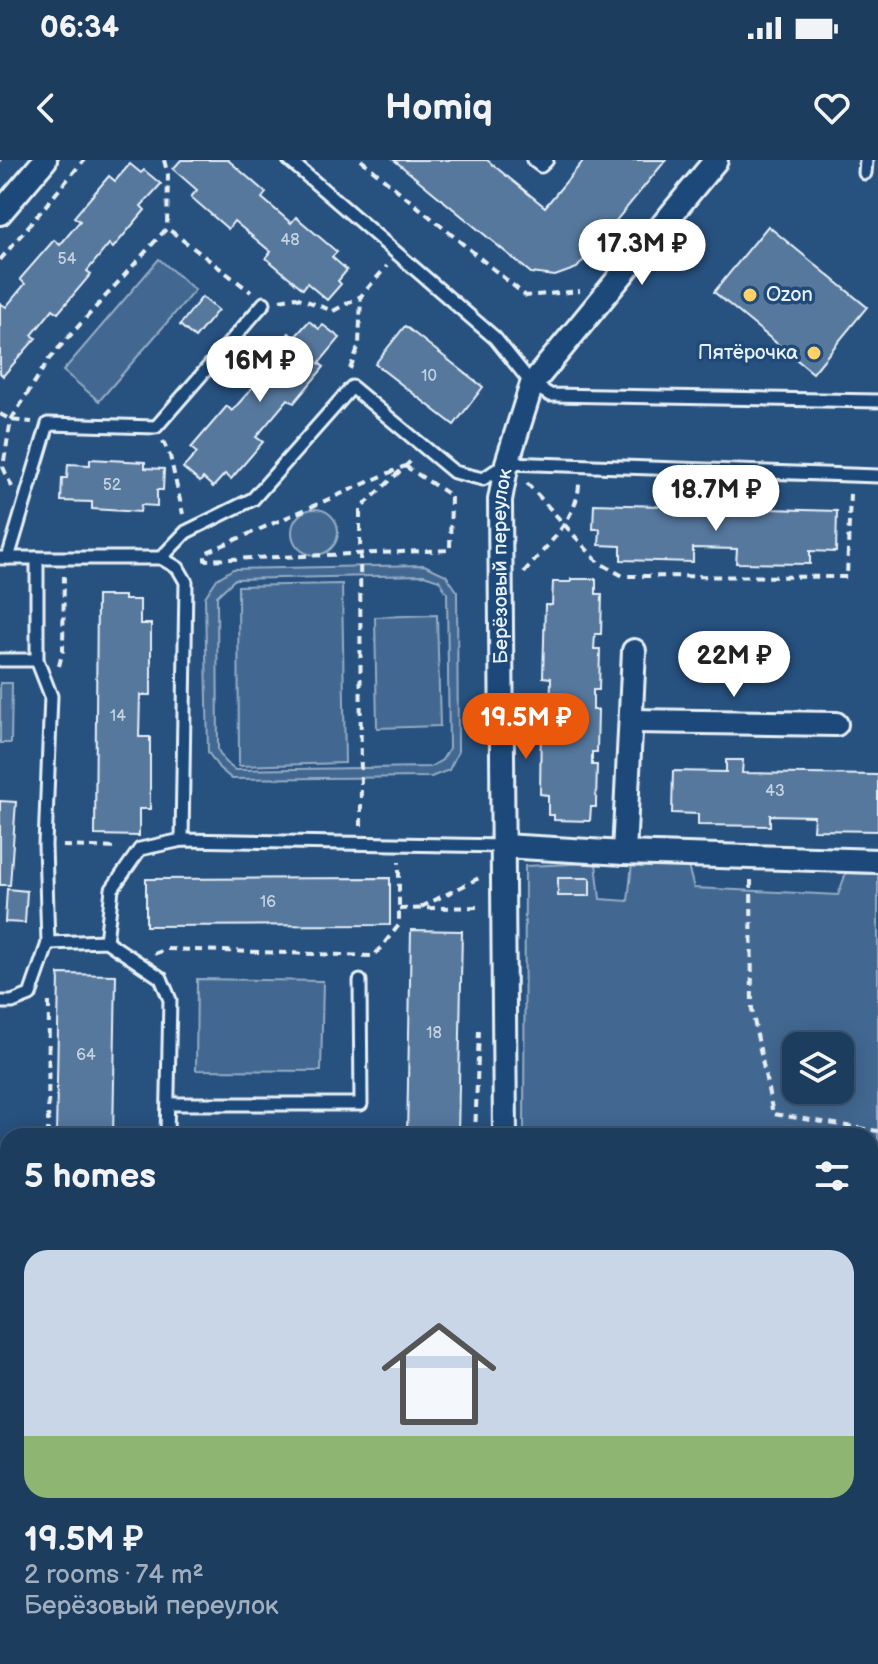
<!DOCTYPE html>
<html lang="en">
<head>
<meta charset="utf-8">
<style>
	:root { --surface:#1d3d5f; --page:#2a4868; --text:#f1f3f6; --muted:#a0aebd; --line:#3b5674; --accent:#ea580c }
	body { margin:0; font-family:"Balsamiq Sans",sans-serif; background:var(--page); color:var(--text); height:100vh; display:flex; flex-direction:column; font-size:30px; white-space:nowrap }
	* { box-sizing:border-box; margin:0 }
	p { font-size:26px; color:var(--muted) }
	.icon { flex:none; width:44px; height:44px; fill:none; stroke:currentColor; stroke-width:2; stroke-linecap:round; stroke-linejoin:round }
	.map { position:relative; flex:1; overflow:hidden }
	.sheet { position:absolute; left:0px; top:968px; width:878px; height:536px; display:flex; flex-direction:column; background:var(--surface); border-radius:24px 24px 0 0; box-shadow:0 4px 20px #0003,0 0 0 2px var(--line) }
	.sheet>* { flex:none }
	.buttons { position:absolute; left:782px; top:872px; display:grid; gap:16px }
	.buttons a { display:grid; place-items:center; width:72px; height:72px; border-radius:16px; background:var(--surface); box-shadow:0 4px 20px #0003,0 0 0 2px var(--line); font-size:40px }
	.price { position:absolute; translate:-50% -68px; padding:0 18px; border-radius:28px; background:#fff; color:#222; font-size:26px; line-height:52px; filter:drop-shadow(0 2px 4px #0008) }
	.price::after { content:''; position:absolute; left:50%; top:48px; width:24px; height:18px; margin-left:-12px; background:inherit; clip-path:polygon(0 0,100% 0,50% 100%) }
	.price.on { background:var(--accent); color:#fff }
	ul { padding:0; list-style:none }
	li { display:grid; align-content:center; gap:16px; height:424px; padding:0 24px }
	li span { display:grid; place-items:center; height:248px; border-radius:24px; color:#555 }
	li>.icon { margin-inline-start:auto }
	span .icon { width:144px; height:144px; fill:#fffc; stroke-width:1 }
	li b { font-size:34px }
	h2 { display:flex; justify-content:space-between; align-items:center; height:96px; padding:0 24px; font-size:34px }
	.status { display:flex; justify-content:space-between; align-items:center; height:56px; padding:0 40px; background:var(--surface); direction:ltr }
	.status svg { height:22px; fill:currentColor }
	header { display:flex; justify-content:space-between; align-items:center; height:104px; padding:0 24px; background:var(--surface); font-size:36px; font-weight:700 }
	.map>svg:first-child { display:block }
	.green { fill:#436891; stroke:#96acc4; stroke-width:2; fill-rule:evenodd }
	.building { fill:#57789d; stroke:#e8f1f8; stroke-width:2 }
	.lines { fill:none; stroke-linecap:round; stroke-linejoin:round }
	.lane-casing { stroke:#e8f1f8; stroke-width:17 }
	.street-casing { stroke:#e8f1f8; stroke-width:28 }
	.path { stroke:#e8f1f8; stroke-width:4; stroke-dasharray:8 6; stroke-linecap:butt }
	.lane { stroke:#1f4a7a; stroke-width:11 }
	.street { stroke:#1f4a7a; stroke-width:22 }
	.poi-dot { fill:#ffd166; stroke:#1f4a7a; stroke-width:3 }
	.labels { text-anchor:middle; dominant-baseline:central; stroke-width:7; stroke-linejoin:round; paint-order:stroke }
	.number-label { font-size:16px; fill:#c4d3e1 }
	.poi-label { font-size:20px; fill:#e8f1f8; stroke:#1f4a7a; text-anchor:start }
	.street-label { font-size:20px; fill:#e8f1f8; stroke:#1f4a7a }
</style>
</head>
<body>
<div class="status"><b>06:34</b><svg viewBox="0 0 49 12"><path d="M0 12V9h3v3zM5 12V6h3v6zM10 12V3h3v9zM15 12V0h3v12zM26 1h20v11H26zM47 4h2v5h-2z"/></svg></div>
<header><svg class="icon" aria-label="back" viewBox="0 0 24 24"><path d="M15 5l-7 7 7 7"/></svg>Homiq<svg class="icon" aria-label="heart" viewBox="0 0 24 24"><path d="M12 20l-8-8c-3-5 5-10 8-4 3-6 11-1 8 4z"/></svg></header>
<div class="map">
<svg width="878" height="1504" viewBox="0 0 878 1504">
	<rect width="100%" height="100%" fill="#27517f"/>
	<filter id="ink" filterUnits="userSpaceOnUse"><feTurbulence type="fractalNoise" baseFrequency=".0125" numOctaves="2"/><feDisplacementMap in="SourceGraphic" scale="16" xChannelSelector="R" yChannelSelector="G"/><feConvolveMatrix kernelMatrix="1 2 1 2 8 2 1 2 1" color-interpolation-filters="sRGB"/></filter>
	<g filter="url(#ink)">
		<g class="green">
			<path d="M 159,99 L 195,130 L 99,241 L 63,211 Z"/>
			<circle cx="315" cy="372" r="23"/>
			<path d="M 424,405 L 446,415 L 457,431 L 458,592 L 449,610 L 431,617 L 232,619 L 219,608 L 208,592 L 205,437 L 217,419 L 233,409 ZM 424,415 L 439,420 L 447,433 L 449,589 L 442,600 L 430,607 L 235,610 L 225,602 L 218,590 L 217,436 L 235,419 Z"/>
			<path d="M 342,424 L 345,603 L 239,606 L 238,426 Z"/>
			<path d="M 437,455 L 440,566 L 377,568 L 375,457 Z"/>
			<path d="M 0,523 L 12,523 L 11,583 L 0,583 Z"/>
			<path d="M 596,703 L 600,739 L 628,741 L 632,703 L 687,703 L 694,728 L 838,735 L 846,713 L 878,714 L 878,1123 L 870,1123 L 870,976 L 524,976 L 525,706 ZM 796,886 L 840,886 L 840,930 L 796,930 Z"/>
			<path d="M 197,819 L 323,821 L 321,911 L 196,910 Z"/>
		</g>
		<g class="building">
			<path d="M 181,0 L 228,0 L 266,33 L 262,38 L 291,63 L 296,57 L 337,92 L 332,97 L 347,110 L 338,121 L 341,124 L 327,140 L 307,123 L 303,129 L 266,98 L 271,92 L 234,61 L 228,69 L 191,37 L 197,30 L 173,9 Z"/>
			<path d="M 394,0 L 487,0 L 545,47 L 584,0 L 666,0 L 577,108 L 555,116 L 531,113 Z"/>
			<path d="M 130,4 L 141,13 L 144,10 L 161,24 L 141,46 L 145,50 L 113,88 L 109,84 L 87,111 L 91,114 L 58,153 L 53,149 L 32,175 L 36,178 L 3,216 L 0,213 L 0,143 L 6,147 L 25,124 L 20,119 L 54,80 L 60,85 L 80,61 L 74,57 L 109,16 L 115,21 Z"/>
			<path d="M 768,66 L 867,147 L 813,213 L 714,132 Z"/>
			<path d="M 202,137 L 218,150 L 195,178 L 180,165 Z"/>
			<path d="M 309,161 L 319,169 L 323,165 L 340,178 L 319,203 L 324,207 L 294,243 L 288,239 L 256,277 L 263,282 L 231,319 L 225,314 L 213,327 L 203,318 L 200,322 L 183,308 L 197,293 L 191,288 L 227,246 L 232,251 L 260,219 L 254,214 L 289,173 L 294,178 Z"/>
			<path d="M 405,166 L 483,227 L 454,265 L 375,204 Z"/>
			<path d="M 90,299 L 145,302 L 145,308 L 164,309 L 163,330 L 157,330 L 157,346 L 141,345 L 140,352 L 92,349 L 92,342 L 61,341 L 62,318 L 67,318 L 68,304 L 90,305 Z"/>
			<path d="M 594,344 L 837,351 L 836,392 L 810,391 L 810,404 L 736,403 L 737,389 L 693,388 L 693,402 L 621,400 L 621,386 L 599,385 L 600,369 L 593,369 Z"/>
			<path d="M 571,419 L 596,419 L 596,434 L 602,434 L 601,474 L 595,474 L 594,489 L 600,489 L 599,530 L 593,530 L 593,550 L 598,550 L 597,592 L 592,592 L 592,605 L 597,605 L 596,643 L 596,647 L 591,647 L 590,661 L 554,660 L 554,655 L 548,655 L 548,635 L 540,634 L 541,561 L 550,561 L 551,518 L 543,517 L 545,445 L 552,445 L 553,422 L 571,422 Z"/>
			<path d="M 97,436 L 124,436 L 124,440 L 140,440 L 140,464 L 151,464 L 151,535 L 140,535 L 139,577 L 150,577 L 150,649 L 139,649 L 139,676 L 95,675 Z"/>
			<path d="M 726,600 L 743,600 L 742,613 L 878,615 L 878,671 L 813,670 L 814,656 L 770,655 L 770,666 L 698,665 L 698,654 L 672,653 L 673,611 L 726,612 Z"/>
			<path d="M 0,641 L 16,642 L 10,725 L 0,725 Z"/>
			<path d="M 390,718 L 390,765 L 146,766 L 146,719 Z"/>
			<rect x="558" y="718" width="32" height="18"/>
			<path d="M 7,729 L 27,731 L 25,763 L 5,762 Z"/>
			<path d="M 411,770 L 462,771 L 458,976 L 407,976 Z"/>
			<path d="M 59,814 L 116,815 L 113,976 L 56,976 Z"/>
		</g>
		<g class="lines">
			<g class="lane-casing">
				<g id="lane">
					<path d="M 289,0 L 495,178 L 532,224 L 550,235 L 878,241"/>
					<path d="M 533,0 L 541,6 L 547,0"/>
					<path d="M 865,13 L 866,0"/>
					<path d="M 0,398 L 161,398 L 178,408 L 186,422 L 182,680"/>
					<path d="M 8,398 L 48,264 L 156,267 L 264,143"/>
					<path d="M 161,398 L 186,372 L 253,339 L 352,227 L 454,312 L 483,319 L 507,303 L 878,316"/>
					<path d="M 0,500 L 37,500"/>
					<path d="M 106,781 L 112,729 L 140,689 L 182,680 L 503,686"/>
					<path d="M 48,783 L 106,781 L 161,818 L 170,840 L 167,976"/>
					<path d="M 0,842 L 12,842 L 30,835 L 48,783 L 45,685 L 51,536 L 37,500 L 37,398"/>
					<path d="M 169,944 L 361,944 L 360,821"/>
					<path d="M 870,1153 L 878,1153"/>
				</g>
			</g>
			<g class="street-casing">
				<g id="street">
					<path d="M 0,53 L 45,0"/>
					<path d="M 631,561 L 836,564"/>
					<path d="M 503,686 L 624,693 L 878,701"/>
					<path d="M 624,693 L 634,491"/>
					<path id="s1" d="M 505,976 L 500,340 L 507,303 L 532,224 L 716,0"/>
					<path d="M 0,1113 L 8,1113"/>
					<path d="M 0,1140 L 8,1140"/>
				</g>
			</g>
			<g class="path">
				<path d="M 164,0 L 168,15 L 167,68"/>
				<path d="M 361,0 L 526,136 L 580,131"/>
				<path d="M 0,1 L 1,0"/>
				<path d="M 0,100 L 84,0"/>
				<path d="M 280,140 L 296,137 L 333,151 L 361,136"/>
				<path d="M 350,209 L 359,185 L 361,136 L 387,106"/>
				<path d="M 0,254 L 11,260 L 32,262"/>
				<path d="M 163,281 L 170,296 L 183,354"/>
				<path d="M 405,306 L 451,336 L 450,390 L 205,400 L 205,393 Z"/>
				<path d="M 527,323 L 598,402 L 623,416 L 847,417 L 850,333"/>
				<path d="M 12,327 L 3,307 L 11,260 L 49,199 L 167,68 L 251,132"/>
				<path d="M 524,413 C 545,387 578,358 579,324"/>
				<path d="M 59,506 L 63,490 L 64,416"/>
				<path d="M 361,666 L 360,349 L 414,298"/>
				<path d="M 63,686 L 118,688"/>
				<path d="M 751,720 L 752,850 L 773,954 L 878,971"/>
				<path d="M 421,747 L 481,717"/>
				<path d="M 399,749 L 480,747"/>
				<path d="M 154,794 L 167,789 L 374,796 L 399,765 L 399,702"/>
				<path d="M 48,976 L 49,838"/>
				<path d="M 475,976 L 479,870"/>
				<path d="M 0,1066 L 8,1066"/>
			</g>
			<use href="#lane" class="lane"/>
			<use href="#street" class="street"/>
		</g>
	</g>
	<g class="poi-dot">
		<circle cx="750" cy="135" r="8"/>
		<circle cx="814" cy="193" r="8"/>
	</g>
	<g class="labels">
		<g class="number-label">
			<text x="290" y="80">48</text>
			<text x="67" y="99">54</text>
			<text x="429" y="216">10</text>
			<text x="112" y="325">52</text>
			<text x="118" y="556">14</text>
			<text x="775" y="631">43</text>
			<text x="268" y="742">16</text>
			<text x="434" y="873">18</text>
			<text x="86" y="895">64</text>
		</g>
		<g class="poi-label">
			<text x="766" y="135">Ozon</text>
			<text x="798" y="193" text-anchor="end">Пятёрочка</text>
		</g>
		<g class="street-label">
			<text stroke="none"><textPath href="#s1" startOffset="570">Берёзовый переулок</textPath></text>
		</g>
	</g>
</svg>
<div class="buttons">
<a><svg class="icon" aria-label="layers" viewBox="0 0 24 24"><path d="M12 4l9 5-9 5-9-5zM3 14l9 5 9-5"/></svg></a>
</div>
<b class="price" style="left:642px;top:127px">17.3M ₽</b>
<b class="price" style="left:260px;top:244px">16M ₽</b>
<b class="price" style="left:716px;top:373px">18.7M ₽</b>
<b class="price" style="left:734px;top:539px">22M ₽</b>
<b class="price on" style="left:526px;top:601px">19.5M ₽</b>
<section class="sheet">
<h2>5 homes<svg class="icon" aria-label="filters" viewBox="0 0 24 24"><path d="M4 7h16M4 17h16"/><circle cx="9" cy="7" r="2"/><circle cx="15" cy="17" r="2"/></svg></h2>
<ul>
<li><span style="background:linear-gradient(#c9d6e8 75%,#8fb573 0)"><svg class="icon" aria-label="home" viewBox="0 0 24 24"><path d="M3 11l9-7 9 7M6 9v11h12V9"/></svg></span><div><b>19.5M ₽</b><p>2 rooms · 74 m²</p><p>Берёзовый переулок</p></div></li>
</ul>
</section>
</div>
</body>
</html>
